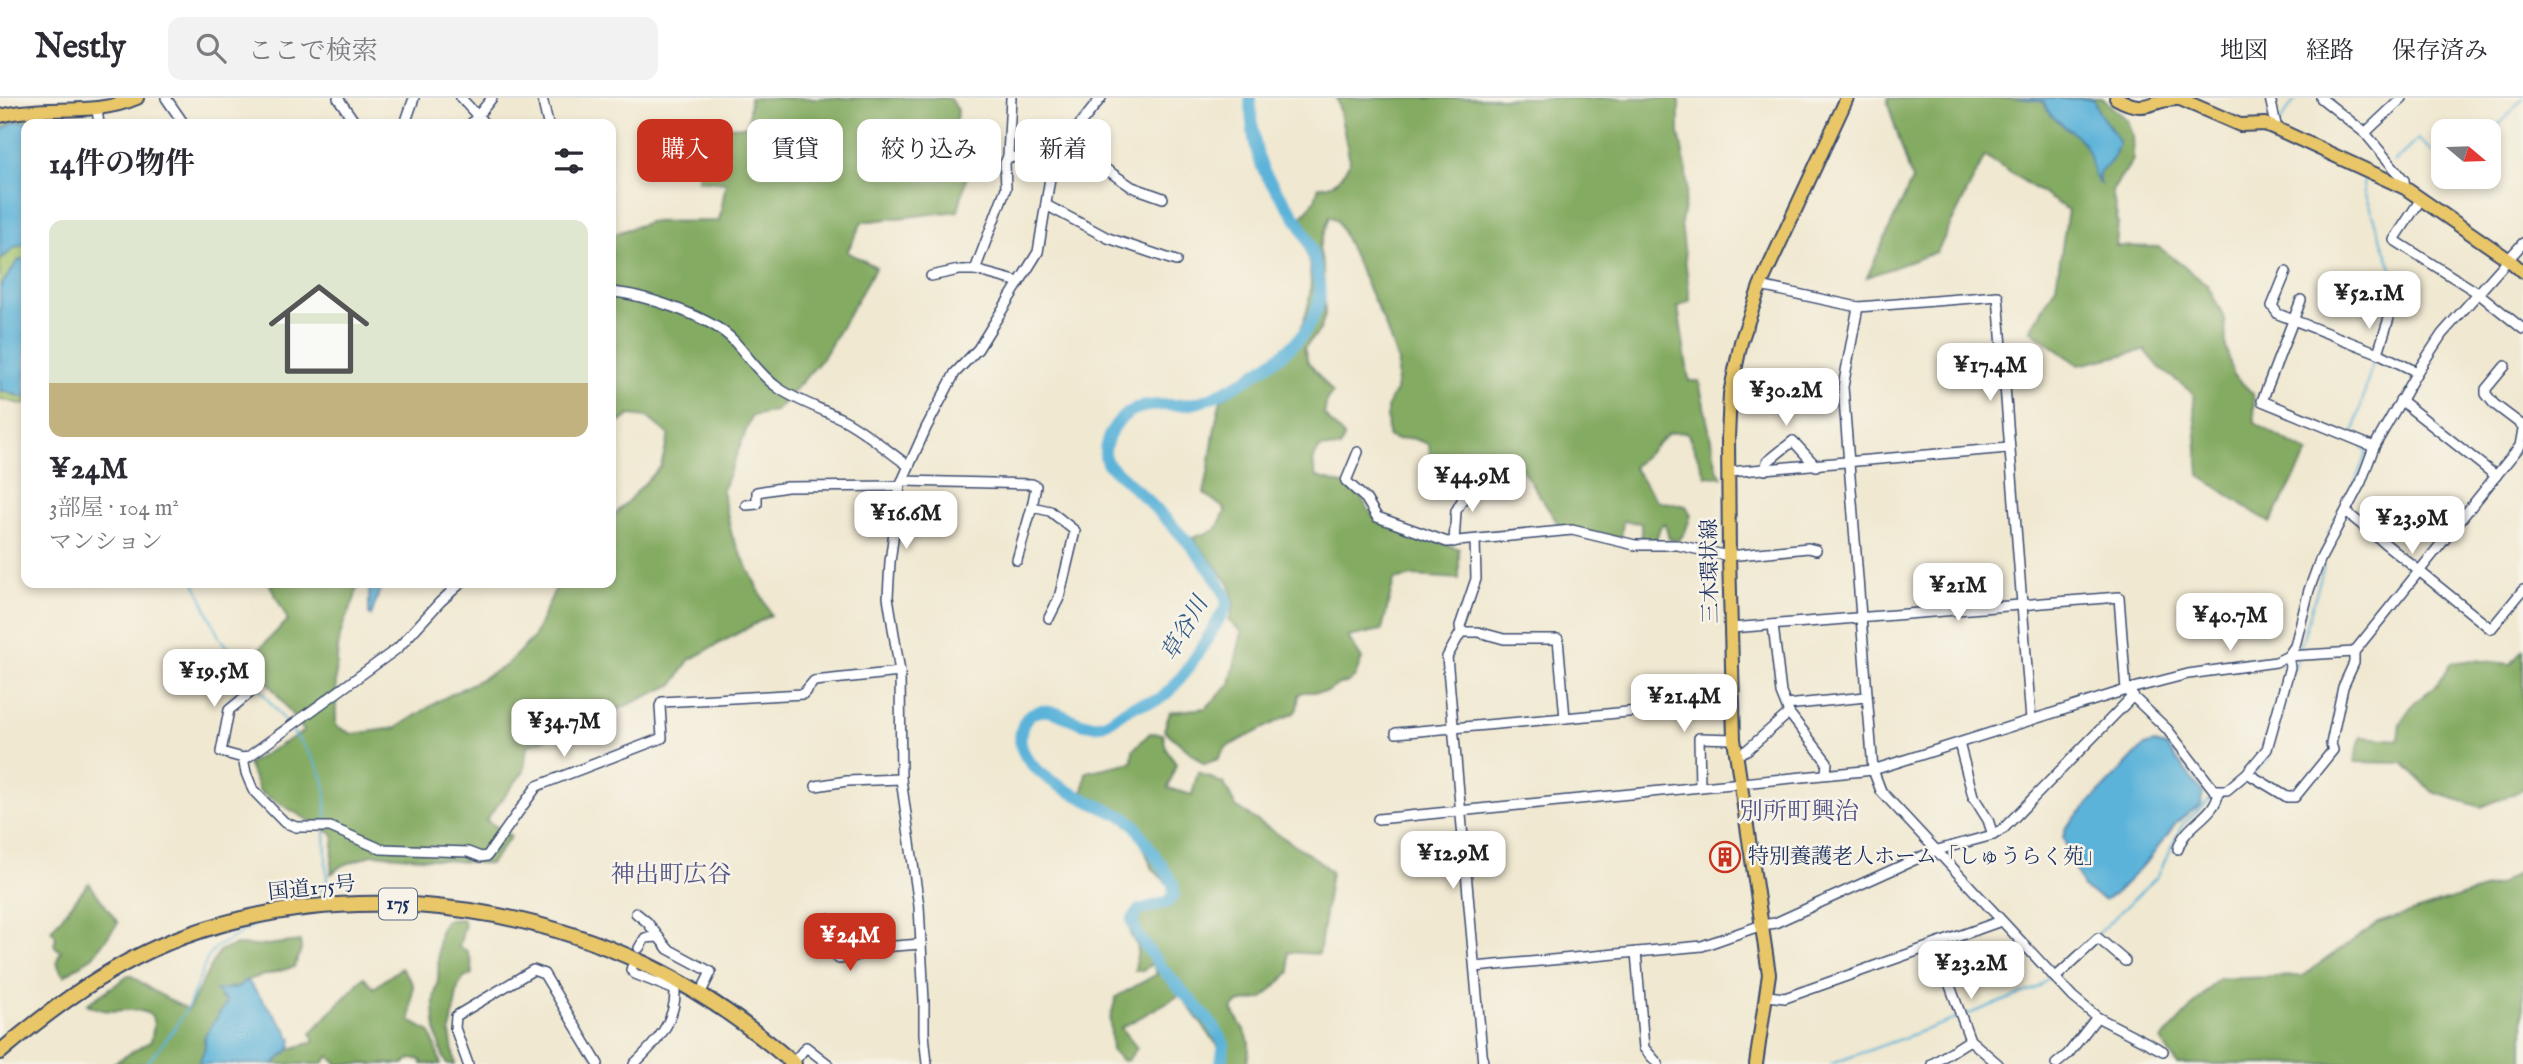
<!DOCTYPE html>
<html lang="ja">
<head>
<meta charset="utf-8">
<style>
	:root { --surface:#fff; --page:#f2f2f3; --text:#2b2b33; --muted:#7c7c81; --line:#e1e1e2; --accent:#c8321e }
	body { margin:0; font-family:"IM FELL English","Noto Serif JP",serif; background:var(--page); color:var(--text); height:100vh; display:flex; flex-direction:column; font-size:26px; white-space:nowrap }
	* { box-sizing:border-box; margin:0 }
	p { font-size:23px; color:var(--muted) }
	.icon { flex:none; width:38px; height:38px; fill:none; stroke:currentColor; stroke-width:2; stroke-linecap:round; stroke-linejoin:round }
	.map { position:relative; flex:1; overflow:hidden }
	.panel { position:absolute; left:21px; top:21px; width:595px; height:469px; display:flex; flex-direction:column; background:var(--surface); border-radius:14px; box-shadow:0 4px 10px #0003 }
	.panel>* { flex:none }
	.banner { position:absolute; left:637px; top:21px; width:665px; height:63px; display:flex; gap:14px }
	.needle { width:46px; rotate:109deg }
	.fabs { position:absolute; left:2431px; top:21px; display:grid; gap:14px }
	.fabs a { display:grid; place-items:center; width:70px; height:70px; border-radius:14px; background:var(--surface); box-shadow:0 4px 10px #0003; font-size:35px }
	.price { position:absolute; translate:-50% -60px; padding:0 16px; border-radius:14px; background:#fff; color:#222; font-size:23px; line-height:46px; filter:drop-shadow(0 2px 4px #0008) }
	.price::after { content:''; position:absolute; left:50%; top:42px; width:21px; height:16px; margin-left:-10px; background:inherit; clip-path:polygon(0 0,100% 0,50% 100%) }
	.price.selected { background:var(--accent); color:#fff }
	ul { padding:0; list-style:none }
	li { display:grid; align-content:center; gap:14px; height:371px; padding:0 28px }
	li span { display:grid; place-items:center; height:217px; border-radius:14px; color:#555 }
	li>.icon { margin-inline-start:auto }
	span .icon { width:126px; height:126px; fill:#fffc; stroke-width:1 }
	li b { font-size:30px }
	h2 { display:flex; justify-content:space-between; align-items:center; height:84px; padding:0 28px; font-size:30px }
	.chip { padding:0 24px; border-radius:14px; background:var(--surface); box-shadow:0 4px 10px #0003; font-size:24px; line-height:63px }
	.chip.selected { background:var(--accent); color:#fff }
	header { display:flex; align-items:center; gap:42px; box-sizing:border-box; height:98px; padding:0 35px; background:var(--surface); border-bottom:2px solid var(--line) }
	header strong { font-size:33px }
	nav { display:flex; gap:38px; margin-inline-start:auto; font-size:24px }
	.search { width:490px; height:63px; background:var(--page); display:flex; align-items:center; gap:18px; box-sizing:border-box; padding:0 24px; border-radius:14px; color:var(--muted); font-size:26px }
	.map>svg:first-child { display:block }
	.green { fill:#a6c66f; stroke:#607a66; stroke-width:2 }
	.forest { fill:#84ab62; stroke:#506d60; stroke-width:2 }
	.water { fill:#5cb3d9; stroke:#3c719c; stroke-width:2 }
	.lines { fill:none; stroke-linecap:round; stroke-linejoin:round }
	.stream { stroke:#5cb3d9; stroke-width:2 }
	.river { stroke:#5cb3d9; stroke-width:12 }
	.minor-casing { stroke:#3b4b6f; stroke-width:12 }
	.major-casing { stroke:#3b4b6f; stroke-width:16 }
	.highway-casing { stroke:#3b4b6f; stroke-width:18 }
	.minor { stroke:#fff; stroke-width:9 }
	.major { stroke:#e9c769; stroke-width:12 }
	.highway { stroke:#e9c769; stroke-width:14 }
	.labels { text-anchor:middle; dominant-baseline:central; stroke-width:5; stroke-linejoin:round; paint-order:stroke }
	.shield { fill:#f7f3e8; stroke:#5d6a87; stroke-width:2 }
	.shield-label { font-size:19px; font-weight:bold; fill:#1b2f5e }
	.street-label { font-size:21px; fill:#1b2f5e; stroke:#f7f3e8 }
	.poi-label { font-size:21px; fill:#1b2f5e; stroke:#f7f3e8; text-anchor:start }
	.water-label { font-size:23px; font-style:italic; fill:#2e5783; stroke:#f7f3e8 }
	.quarter-label { font-size:24px; fill:#525487; stroke:#f7f3e8 }
</style>
</head>
<body>
<header>
<strong>Nestly</strong>
<div class="search"><svg class="icon" aria-label="search" viewBox="0 0 24 24"><circle cx="10" cy="10" r="6"/><path d="M15 15l6 6"/></svg>ここで検索</div>
<nav><a>地図</a><a>経路</a><a>保存済み</a></nav>
</header>
<div class="map">
<svg width="2523" height="966" viewBox="0 0 2523 966">
	<rect width="100%" height="100%" fill="#f7f3e8"/>
	<filter id="ink" filterUnits="userSpaceOnUse"><feTurbulence type="fractalNoise" baseFrequency=".0143" numOctaves="2"/><feDisplacementMap in="SourceGraphic" scale="14" xChannelSelector="R" yChannelSelector="G"/><feConvolveMatrix kernelMatrix="1 2 1 2 8 2 1 2 1" color-interpolation-filters="sRGB"/></filter>
	<filter id="wash" filterUnits="userSpaceOnUse"><feTurbulence type="fractalNoise" baseFrequency=".00686" numOctaves="4" result="noise"/><feDisplacementMap in="SourceGraphic" scale="28" xChannelSelector="R" yChannelSelector="G"/><feGaussianBlur stdDeviation="1.57" result="paint"/><feColorMatrix in="noise" values="0 0 0 0 0 0 0 0 0 0 0 0 0 0 0 0 0 1.4 0 .05"/><feComposite in="paint" operator="in"/></filter>
	<g filter="url(#wash)">
		<rect width="100%" height="100%" fill="#f0e8d0"/>
		<g class="green">
			<path d="M 63,17 L 77,18 L 79,26 L 57,26 L 52,23 L 14,24 L 0,33 L 0,23 L 22,19 Z"/>
			<path d="M 26,146 L 26,160 L 18,163 L 0,189 L 0,162 L 15,149 Z"/>
			<path d="M 0,292 L 26,300 L 26,307 L 0,301 Z"/>
		</g>
		<g class="forest">
			<path d="M 750,0 L 949,0 L 958,12 L 952,37 L 975,46 L 958,113 L 862,124 L 847,154 L 876,169 L 823,260 L 776,313 L 752,318 L 722,393 L 732,438 L 771,517 L 689,562 L 674,586 L 596,621 L 527,648 L 524,673 L 486,722 L 511,738 L 490,766 L 374,756 L 341,768 L 331,776 L 334,737 L 260,694 L 248,666 L 304,633 L 250,560 L 288,522 L 269,485 L 357,485 C 358,502 346,515 342,531 C 334,557 336,600 336,628 L 352,636 L 396,630 L 440,602 L 504,569 L 533,540 L 558,485 L 611,485 L 611,421 L 661,368 L 669,337 L 647,319 L 630,317 L 611,331 L 611,137 L 649,124 L 719,123 L 726,85 L 698,82 L 705,30 L 748,28 Z"/>
			<path d="M 1337,0 L 1679,0 L 1679,35 L 1686,71 L 1687,91 L 1681,125 L 1690,203 L 1678,209 L 1689,283 L 1699,283 L 1717,371 L 1722,379 L 1706,378 L 1687,334 L 1669,335 L 1633,369 L 1657,403 L 1686,408 L 1691,417 L 1685,434 L 1679,442 L 1669,441 L 1665,426 L 1661,427 L 1656,441 L 1649,446 L 1641,441 L 1641,425 L 1623,423 L 1621,440 L 1561,430 L 1520,368 L 1511,383 L 1492,383 L 1478,378 L 1472,387 C 1448,376 1430,376 1429,346 L 1411,340 L 1397,342 L 1388,338 L 1387,311 L 1390,301 L 1396,294 L 1398,264 L 1384,224 L 1337,122 L 1330,118 L 1319,150 L 1323,168 L 1325,217 L 1320,232 L 1304,250 L 1308,264 L 1333,295 L 1327,301 L 1324,317 L 1344,339 L 1340,350 L 1321,349 C 1311,361 1312,366 1317,379 L 1342,386 L 1359,397 L 1375,421 L 1459,451 L 1459,481 L 1413,478 L 1394,482 L 1382,532 L 1348,539 L 1362,561 L 1355,579 L 1348,585 L 1339,586 L 1327,594 L 1303,594 L 1299,596 L 1297,611 L 1294,615 L 1226,649 L 1218,661 L 1204,666 L 1164,632 L 1170,614 L 1206,610 L 1230,586 L 1242,534 L 1229,523 L 1234,507 L 1230,486 L 1192,440 L 1216,432 L 1226,412 L 1204,395 C 1212,364 1212,332 1221,302 C 1236,292 1254,284 1267,273 C 1313,234 1323,180 1296,127 L 1315,102 L 1319,88 C 1337,89 1343,78 1350,63 Z"/>
			<path d="M 1888,0 L 2102,0 L 2127,22 L 2132,37 L 2133,62 L 2112,93 L 2118,125 L 2116,148 L 2159,149 L 2207,187 L 2225,221 L 2226,250 L 2233,276 L 2253,296 L 2255,325 L 2308,355 L 2270,425 L 2199,377 L 2193,295 L 2161,271 L 2145,252 L 2079,267 L 2030,232 L 2056,188 L 2068,112 L 1985,58 L 1937,154 L 1867,179 L 1912,82 L 1888,6 Z"/>
			<path d="M 2523,552 L 2523,692 L 2481,709 L 2433,694 L 2403,665 L 2354,664 L 2361,639 L 2398,642 L 2400,625 L 2414,605 L 2438,586 L 2451,565 L 2474,562 L 2511,566 Z"/>
			<path d="M 1150,635 L 1163,636 L 1166,651 L 1176,666 L 1168,690 L 1192,697 L 1198,674 L 1224,686 L 1236,709 L 1319,763 L 1331,774 L 1319,856 L 1288,854 L 1290,874 L 1263,900 L 1238,905 L 1232,911 C 1243,934 1255,937 1246,966 L 1226,966 L 1227,960 L 1180,897 L 1121,930 L 1137,950 L 1128,962 L 1123,963 L 1112,953 L 1110,922 L 1116,899 L 1157,876 L 1152,865 L 1143,873 L 1135,873 L 1138,849 L 1131,838 L 1128,823 L 1144,813 L 1172,805 L 1168,786 L 1152,770 L 1131,718 L 1083,695 L 1086,674 L 1132,664 L 1133,652 Z"/>
			<path d="M 2523,772 L 2523,966 L 2177,966 L 2161,942 L 2218,881 L 2302,878 L 2378,825 L 2499,786 Z"/>
			<path d="M 89,785 L 118,825 L 93,858 L 64,878 C 57,868 55,864 61,853 L 54,848 L 56,838 L 51,832 Z"/>
			<path d="M 462,821 L 465,825 L 459,849 L 467,853 L 471,862 L 472,876 L 464,880 L 458,889 L 450,935 L 455,966 L 447,966 C 438,950 434,926 434,908 C 433,899 437,890 438,881 C 440,863 434,836 446,822 Z"/>
			<path d="M 300,843 L 301,852 L 294,869 L 247,882 L 237,890 L 230,889 L 219,899 L 227,904 L 204,940 L 205,950 L 199,966 L 112,966 L 151,943 L 154,927 L 152,918 C 131,904 111,921 87,906 L 130,877 L 155,894 L 188,912 L 219,853 L 236,847 L 258,848 Z"/>
			<path d="M 401,870 L 413,886 L 410,923 L 430,934 L 441,966 L 422,966 L 421,962 C 414,960 409,960 404,966 L 337,966 L 329,958 L 322,966 L 273,966 L 290,951 L 314,944 L 311,935 L 364,879 L 374,890 Z"/>
		</g>
		<g class="water">
			<path d="M 2020,0 L 2093,1 L 2099,15 L 2114,35 L 2119,46 C 2116,51 2115,59 2111,63 C 2104,73 2094,72 2101,87 C 2089,76 2094,59 2085,47 C 2074,31 2049,23 2044,4 Z"/>
			<path d="M 52,23 L 57,26 L 26,26 L 26,146 L 15,149 L 0,162 L 0,33 L 14,24 Z"/>
			<path d="M 26,160 L 26,300 L 0,292 L 0,189 L 18,163 Z"/>
			<path d="M 369,485 L 380,485 L 381,488 L 371,518 L 369,517 Z"/>
			<path d="M 2155,645 L 2167,649 L 2203,695 L 2201,707 L 2177,724 L 2150,760 L 2116,795 L 2104,802 L 2083,790 L 2063,739 L 2066,729 L 2144,648 Z"/>
			<path d="M 247,882 L 288,934 L 289,940 L 292,940 L 290,951 L 273,966 L 199,966 L 205,950 L 205,938 L 227,904 L 215,892 L 237,890 Z"/>
		</g>
		<g class="lines">
			<g class="stream">
				<path d="M 91,17 L 93,26"/>
				<path d="M 2279,26 L 2296,0"/>
				<path d="M 2488,38 L 2523,0"/>
				<path d="M 2394,64 L 2418,41 L 2443,62"/>
				<path d="M 2367,80 L 2363,85 L 2364,94 L 2395,178 L 2382,227"/>
				<path d="M 2354,335 L 2374,259"/>
				<path d="M 2328,436 L 2356,382 L 2367,354 L 2363,349"/>
				<path d="M 195,485 L 219,539 L 287,626"/>
				<path d="M 2299,554 L 2324,468"/>
				<path d="M 2290,584 L 2297,562"/>
				<path d="M 292,633 C 319,668 330,678 325,725"/>
				<path d="M 2253,676 L 2268,661 L 2270,653"/>
				<path d="M 2235,692 L 2249,680"/>
				<path d="M 299,804 L 318,794 L 327,786 L 325,734"/>
				<path d="M 2096,837 L 2157,779 L 2182,727 L 2213,699"/>
				<path d="M 1964,918 L 2039,889 L 2050,878"/>
				<path d="M 146,966 L 175,930 L 188,909 L 208,859 L 215,850 L 260,824"/>
				<path d="M 1831,966 L 1958,920"/>
			</g>
			<path class="river" d="M 1221,966 L 1224,946 L 1213,927 L 1160,868 L 1139,839 L 1132,823 L 1139,812 L 1168,804 L 1174,797 L 1173,785 L 1134,726 L 1126,720 C 1096,705 1012,677 1021,634 C 1023,625 1027,616 1036,614 C 1056,608 1072,626 1091,627 C 1108,629 1115,618 1129,610 C 1138,605 1150,606 1159,601 C 1180,590 1214,530 1227,507 C 1225,472 1135,390 1107,365 C 1100,349 1113,325 1128,315 C 1147,303 1169,309 1190,306 C 1221,301 1283,261 1302,237 C 1309,229 1317,213 1319,203 C 1322,189 1312,149 1305,136 C 1295,114 1276,95 1264,73 C 1253,51 1252,24 1250,0"/>
		</g>
	</g>
	<g filter="url(#ink)">
		<g class="lines">
			<g class="minor-casing">
				<g id="minor">
					<path d="M 166,0 L 184,26"/>
					<path d="M 338,0 L 356,26"/>
					<path d="M 461,0 L 485,26"/>
					<path d="M 542,0 L 548,26"/>
					<path d="M 1011,0 L 1008,58 L 1052,68"/>
					<path d="M 2270,0 L 2277,31"/>
					<path d="M 2321,0 L 2365,35 L 2404,82 L 2405,90"/>
					<path d="M 97,12 L 99,26"/>
					<path d="M 405,26 L 414,0"/>
					<path d="M 471,26 L 492,0"/>
					<path d="M 2365,35 L 2402,0"/>
					<path d="M 1066,44 L 1132,89 L 1163,100"/>
					<path d="M 2421,101 L 2394,142 L 2478,195 L 2523,231"/>
					<path d="M 1046,107 L 1108,140 L 1176,163"/>
					<path d="M 975,172 L 1006,90 L 1005,65 L 1008,58"/>
					<path d="M 2286,174 L 2272,208 L 2278,216 L 2378,255 L 2417,274"/>
					<path d="M 931,178 L 959,172 L 975,172 L 1019,184"/>
					<path d="M 1760,188 L 1858,209 L 1998,198 L 2031,622"/>
					<path d="M 611,194 C 642,196 712,219 733,242 C 748,258 759,276 777,289 C 796,303 823,311 844,322 C 867,334 887,353 909,368"/>
					<path d="M 2301,202 L 2262,303 L 2374,349"/>
					<path d="M 1858,209 L 1843,289 L 1873,672 L 1881,693 L 2073,899 L 2097,919 L 2163,953"/>
					<path d="M 2378,255 L 2389,220"/>
					<path d="M 2505,268 L 2486,291 L 2486,296 L 2494,306 L 2523,328"/>
					<path d="M 2400,302 L 2496,378"/>
					<path d="M 1358,354 L 1346,383 L 1366,401 L 1377,419 L 1447,444 L 1572,432 L 1635,447 L 1677,447 L 1729,458 L 1808,450 L 1816,452"/>
					<path d="M 1765,372 L 1767,364 L 1793,343 L 1816,368"/>
					<path d="M 1729,374 L 2008,350"/>
					<path d="M 902,383 L 1032,386 L 1036,388 L 1032,409 L 1050,413 L 1075,433 L 1059,500 L 1049,520"/>
					<path d="M 746,407 L 757,406 L 757,394 L 787,389 L 900,388"/>
					<path d="M 2346,414 L 2491,531 L 2523,492"/>
					<path d="M 1475,442 L 1476,481 L 1460,528 L 1461,534 L 1447,559 L 1483,966"/>
					<path d="M 1454,444 L 1456,413 L 1473,383"/>
					<path d="M 1017,462 L 1032,409"/>
					<path d="M 1773,527 L 1781,595 L 1789,615 L 1827,664 L 1826,676"/>
					<path d="M 1731,530 L 2119,499 L 2126,592 L 2167,631 L 2214,692 L 2227,692 L 2247,675 L 2267,651 L 2290,569 L 2288,558 L 2354,554 L 2520,348 L 2523,331"/>
					<path d="M 1461,534 L 1478,534 L 1504,541 L 1558,541 L 1565,620 L 1732,604"/>
					<path d="M 251,594 L 229,612 L 221,654 L 243,660 L 248,659 L 398,550 L 440,504 L 461,485"/>
					<path d="M 1786,607 L 1866,599"/>
					<path d="M 1396,635 L 1565,620"/>
					<path d="M 1959,645 L 1973,698 L 1988,722 L 1993,737"/>
					<path d="M 1737,657 L 1747,652 L 1789,615"/>
					<path d="M 243,660 L 246,675 L 253,692 L 284,724 L 296,729 L 330,729 L 381,751 L 468,754 L 481,759 L 487,758 L 537,688 L 662,640 L 660,608 L 662,604 L 803,596 L 814,583 L 900,574"/>
					<path d="M 2247,675 L 2287,699 L 2295,699 L 2333,652 L 2331,646 L 2343,589 L 2354,565 L 2354,554"/>
					<path d="M 816,688 L 847,683 L 901,681"/>
					<path d="M 1700,689 L 1699,640 L 1734,641"/>
					<path d="M 1378,721 L 1873,672 L 2126,592 L 2188,576 L 2276,564 L 2288,558 L 2295,548 L 2309,492 L 2320,462 L 2361,384 L 2374,349 L 2417,274 L 2442,236 L 2523,145"/>
					<path d="M 2178,751 C 2185,725 2215,720 2219,693"/>
					<path d="M 636,815 L 647,824 L 668,851 L 711,874 L 700,896"/>
					<path d="M 827,821 L 833,856 L 839,861 L 852,859 L 882,849 L 921,846"/>
					<path d="M 1935,847 L 1970,942 L 1998,966"/>
					<path d="M 639,850 L 645,840 L 658,839"/>
					<path d="M 1636,854 L 1644,950 L 1658,966"/>
					<path d="M 632,869 L 631,872 L 635,876 L 675,892 C 676,924 656,945 634,966"/>
					<path d="M 1475,869 L 1702,848 L 1762,827 L 1775,825 L 1934,753 L 1993,737 L 2003,731 L 2133,598"/>
					<path d="M 2055,880 L 2098,840 L 2125,863"/>
					<path d="M 1767,898 L 1785,900 L 2001,823"/>
					<path d="M 793,965 L 806,949 L 828,966"/>
					<path d="M 468,966 L 455,930 L 456,918 L 533,872 L 544,876 L 598,966"/>
					<path d="M 927,966 L 924,936 L 924,903 L 919,808 L 901,681 L 900,574 L 888,499 L 890,464 L 900,388 L 926,330 L 955,275 L 978,251 L 1038,154 L 1052,68 L 1066,44 L 1101,0"/>
					<path d="M 1932,966 L 1970,942"/>
					<path d="M 2056,966 L 2068,956 L 2097,919"/>
				</g>
			</g>
			<g class="major-casing">
				<g id="major">
					<path d="M 2116,0 C 2148,18 2151,0 2180,1 L 2240,27 L 2265,26 L 2277,31 L 2405,90 L 2508,161 L 2523,174"/>
					<path d="M 0,18 C 45,6 93,19 137,0"/>
					<path d="M 1756,966 L 1769,876 L 1734,641 L 1729,458 L 1728,340 L 1730,296 L 1741,244 L 1760,188 L 1847,0"/>
				</g>
			</g>
			<g class="highway-casing">
				<path id="highway" d="M 0,954 C 55,908 114,864 182,839 C 330,785 503,799 645,866 C 699,892 749,927 794,966"/>
			</g>
			<use href="#minor" class="minor"/>
			<use href="#major" class="major"/>
			<use href="#highway" class="highway"/>
		</g>
	</g>
	<defs>
		<g id="building-ring" transform="scale(1.575)"><circle r="9.5" fill="#f7f3e8" stroke="#c8321e" stroke-width="1.5"/><path d="M-4-6H4V6H1V3H-1V6H-4ZM-2.5-4.3h1.7v1.8h-1.7ZM.8-4.3h1.7v1.8H.8ZM-2.5-1h1.7V.8h-1.7ZM.8-1h1.7V.8H.8Z" fill="#c8321e"/></g>
	</defs>
	<g fill-rule="evenodd">
		<use href="#building-ring" x="1725" y="759"/>
	</g>
	<g class="labels">
		<rect class="shield" x="379" y="790.5" width="38" height="31" rx="5"/>
		<g class="shield-label">
			<text x="398" y="806">175</text>
		</g>
		<g class="street-label">
			<text transform="translate(1711 473) rotate(-91)">三木環状線</text>
			<text transform="translate(312 791) rotate(-6)">国道175号</text>
		</g>
		<g class="poi-label">
			<text x="1748" y="759">特別養護老人ホーム「しゅうらく苑」</text>
		</g>
		<g class="water-label">
			<text transform="translate(1185 531) rotate(-60)">草谷川</text>
		</g>
		<g class="quarter-label">
			<text x="1799" y="714">別所町興治</text>
			<text x="671" y="777">神出町広谷</text>
		</g>
	</g>
</svg>
<div class="fabs">
<a><svg class="needle" viewBox="-14 -14 28 28"><path d="M0-13l5 13h-10z" fill="#e53935"/><path d="M0 13l5-13h-10z" fill="#7c7c81"/></svg></a>
</div>
<b class="price" style="left:2369px;top:233px">¥52.1M</b>
<b class="price" style="left:1990px;top:305px">¥17.4M</b>
<b class="price" style="left:1786px;top:330px">¥30.2M</b>
<b class="price" style="left:1472px;top:416px">¥44.9M</b>
<b class="price" style="left:906px;top:453px">¥16.6M</b>
<b class="price" style="left:2412px;top:458px">¥23.9M</b>
<b class="price" style="left:1958px;top:525px">¥21M</b>
<b class="price" style="left:2230px;top:555px">¥40.7M</b>
<b class="price" style="left:214px;top:611px">¥19.5M</b>
<b class="price" style="left:1684px;top:636px">¥21.4M</b>
<b class="price" style="left:564px;top:661px">¥34.7M</b>
<b class="price" style="left:1453px;top:793px">¥12.9M</b>
<b class="price selected" style="left:850px;top:875px">¥24M</b>
<b class="price" style="left:1971px;top:903px">¥23.2M</b>
<div class="banner">
<a class="chip selected">購入</a>
<a class="chip">賃貸</a>
<a class="chip">絞り込み</a>
<a class="chip">新着</a>
</div>
<section class="panel">
<h2>14件の物件<svg class="icon" aria-label="filters" viewBox="0 0 24 24"><path d="M4 7h16M4 17h16"/><circle cx="9" cy="7" r="2"/><circle cx="15" cy="17" r="2"/></svg></h2>
<ul>
<li><span style="background:linear-gradient(#dfe7d0 75%,#c2b280 0)"><svg class="icon" aria-label="home" viewBox="0 0 24 24"><path d="M3 11l9-7 9 7M6 9v11h12V9"/></svg></span><div><b>¥24M</b><p>3部屋 · 104 m²</p><p>マンション</p></div></li>
</ul>
</section>
</div>
</body>
</html>
